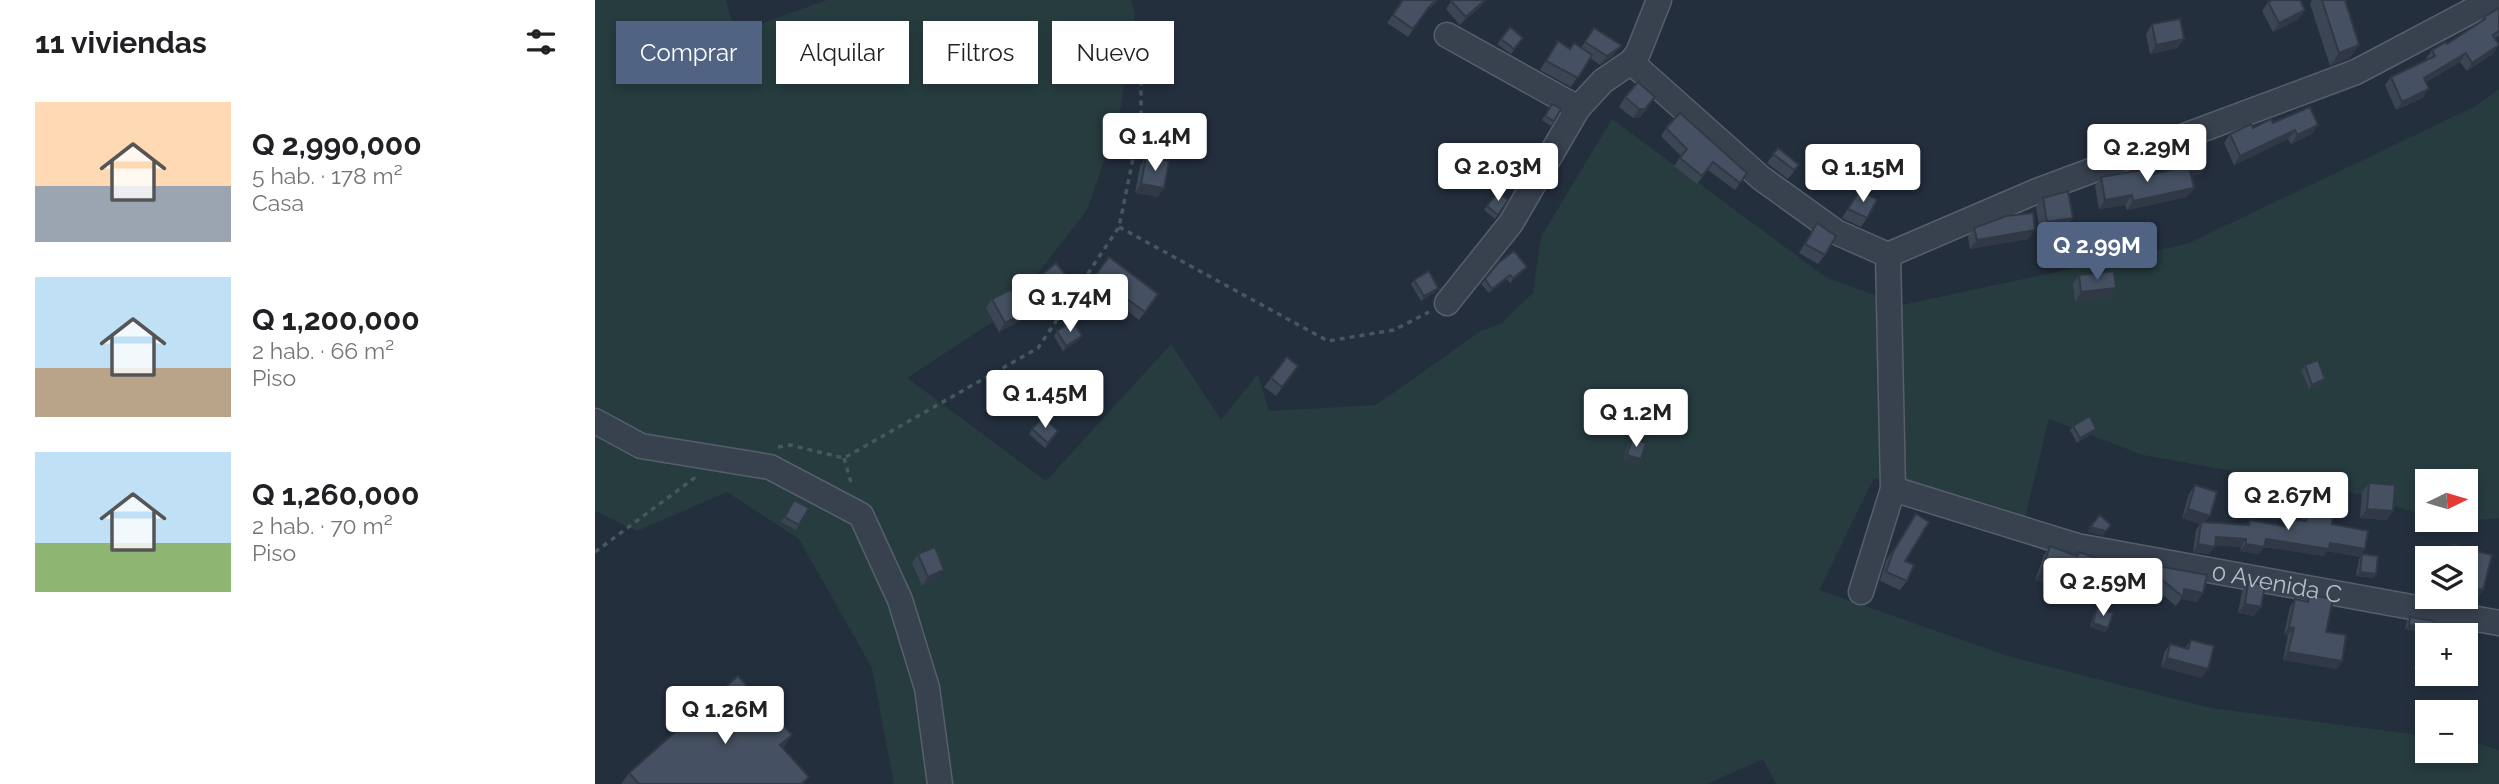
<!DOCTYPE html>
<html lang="es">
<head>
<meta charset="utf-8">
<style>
	:root { --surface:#fff; --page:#f6f6f6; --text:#202124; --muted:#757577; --accent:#506383 }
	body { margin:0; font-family:Raleway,sans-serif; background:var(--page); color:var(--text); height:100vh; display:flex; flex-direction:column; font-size:26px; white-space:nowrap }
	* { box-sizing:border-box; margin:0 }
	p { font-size:23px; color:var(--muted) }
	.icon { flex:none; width:38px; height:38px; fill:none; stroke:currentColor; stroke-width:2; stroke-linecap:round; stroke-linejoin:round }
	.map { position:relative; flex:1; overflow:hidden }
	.panel { display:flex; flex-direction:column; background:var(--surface); width:595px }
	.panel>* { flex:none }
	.guide { position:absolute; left:21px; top:21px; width:665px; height:63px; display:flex; gap:14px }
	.needle { width:46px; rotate:85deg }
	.fabs { position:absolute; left:1820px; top:469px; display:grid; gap:14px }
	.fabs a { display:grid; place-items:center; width:63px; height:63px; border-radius:0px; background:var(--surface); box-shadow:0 4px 10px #0003; font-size:35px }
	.price { position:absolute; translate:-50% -60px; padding:0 16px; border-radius:7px; background:#fff; color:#222; font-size:23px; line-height:46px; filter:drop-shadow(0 2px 4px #0008) }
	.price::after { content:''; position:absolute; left:50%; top:42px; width:21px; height:16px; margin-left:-10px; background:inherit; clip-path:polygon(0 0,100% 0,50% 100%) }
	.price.on { background:var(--accent); color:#fff }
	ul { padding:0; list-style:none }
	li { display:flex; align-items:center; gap:21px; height:175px; padding:0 35px }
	li span { display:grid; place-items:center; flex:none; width:196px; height:140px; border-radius:0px; color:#555 }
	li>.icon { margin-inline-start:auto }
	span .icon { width:84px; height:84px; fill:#fffc; stroke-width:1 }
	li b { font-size:30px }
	h2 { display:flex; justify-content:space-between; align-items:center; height:84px; padding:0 35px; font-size:30px }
	.chip { padding:0 24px; border-radius:0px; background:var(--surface); box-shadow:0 4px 10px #0003; font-size:24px; line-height:63px }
	.chip.on { background:var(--accent); color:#fff }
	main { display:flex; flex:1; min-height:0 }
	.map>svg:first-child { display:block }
	.green { fill:#263c3f }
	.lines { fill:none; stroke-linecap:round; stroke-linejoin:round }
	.minor-casing { stroke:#565f6c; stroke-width:27 }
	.path { stroke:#44595c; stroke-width:3.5; stroke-dasharray:5 5; stroke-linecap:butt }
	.minor { stroke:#38414e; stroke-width:24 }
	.wall { fill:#3b4654 }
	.shaded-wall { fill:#303945 }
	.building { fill:#455162; stroke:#303945; stroke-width:2 }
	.labels { text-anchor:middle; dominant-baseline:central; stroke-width:6; stroke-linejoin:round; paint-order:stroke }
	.street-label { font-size:24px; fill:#b4bcc9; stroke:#1d2633 }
</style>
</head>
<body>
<main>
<section class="panel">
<h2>11 viviendas<svg class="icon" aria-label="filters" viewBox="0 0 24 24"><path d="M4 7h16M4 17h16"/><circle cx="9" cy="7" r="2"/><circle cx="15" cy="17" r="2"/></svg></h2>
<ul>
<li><span style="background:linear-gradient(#ffd9b3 60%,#9aa5b1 0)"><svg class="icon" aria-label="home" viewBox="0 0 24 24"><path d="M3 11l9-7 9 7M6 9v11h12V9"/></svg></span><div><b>Q 2,990,000</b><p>5 hab. · 178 m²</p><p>Casa</p></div></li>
<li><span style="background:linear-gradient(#bfe0f5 65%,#b9a48a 0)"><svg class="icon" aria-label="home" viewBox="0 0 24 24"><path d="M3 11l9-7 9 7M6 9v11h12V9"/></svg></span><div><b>Q 1,200,000</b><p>2 hab. · 66 m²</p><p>Piso</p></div></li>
<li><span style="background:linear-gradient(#bfe0f5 65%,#8fb573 0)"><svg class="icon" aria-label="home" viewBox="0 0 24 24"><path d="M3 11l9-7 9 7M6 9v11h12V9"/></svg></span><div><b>Q 1,260,000</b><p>2 hab. · 70 m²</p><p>Piso</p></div></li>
</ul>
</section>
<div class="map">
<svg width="1904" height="784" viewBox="0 0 1904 784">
	<rect width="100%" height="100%" fill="#242f3e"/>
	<path class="green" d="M 0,0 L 131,0 L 140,33 L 232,0 L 536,0 L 540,13 L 524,118 L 492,210 L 413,312 L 312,378 L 451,481 L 576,344 L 626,420 L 663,374 L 674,411 L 781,405 L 886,331 L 907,323 L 938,293 L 946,237 L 1017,119 L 1232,278 L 1307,305 L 1592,244 L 1881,106 L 1904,89 L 1904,518 L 1849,523 L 1840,520 L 1871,520 L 1871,481 L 1832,481 L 1832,517 L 1768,495 L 1548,455 L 1454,419 L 1426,534 L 1279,478 L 1224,590 L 1413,656 L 1615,708 L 1832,736 L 1832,751 L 1871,751 L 1871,740 L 1875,741 L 1904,750 L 1904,784 L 1181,784 L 1168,759 L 1112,784 L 299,784 L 277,668 L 204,539 L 132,492 L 42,531 L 0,511 Z"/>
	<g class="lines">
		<g class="minor-casing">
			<g id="minor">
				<path d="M 852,35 L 983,108"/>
				<path d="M 1036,62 L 1166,178 L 1241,232 L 1293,255 L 1442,191 L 1761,72 L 1897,0"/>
				<path d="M 852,303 L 916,223 L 983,108 L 1008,81 L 1036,62 L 1043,53 L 1064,0"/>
				<path d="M 0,421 L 46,446 L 175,467 L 266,515 L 305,600 L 332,688 L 345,784"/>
				<path id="s1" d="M 1298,489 L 1482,546 L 1904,623"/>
				<path d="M 1266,592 L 1298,489 L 1293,255"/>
			</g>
		</g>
		<g class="path">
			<path d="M 524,227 L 733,341 L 799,330 L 834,312"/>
			<path d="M 183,447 L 195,445 L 249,458 L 443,348 L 524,227 L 546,120 L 546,42"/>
			<path d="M 249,458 L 257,486"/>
			<path d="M 0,552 L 102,476"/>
		</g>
		<use href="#minor" class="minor"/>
	</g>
	<g class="wall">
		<path d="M 808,0 L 843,0 L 829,14 L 813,37 L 792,23 Z"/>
		<path d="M 857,0 L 891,0 L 887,5 L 865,25 L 851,9 Z"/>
		<path d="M 1717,0 L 1750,0 L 1755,58 L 1735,66 L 1715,4 Z"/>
		<path d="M 1673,2 L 1704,19 L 1678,32 L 1667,11 Z"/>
		<path d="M 1904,8 L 1904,35 L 1900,38 L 1899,53 L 1872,71 L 1865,62 L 1831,82 L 1828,98 L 1801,110 L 1790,85 L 1796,77 L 1832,60 L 1831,58 L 1837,50 L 1852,44 L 1885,22 L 1889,17 Z"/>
		<path d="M 1557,24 L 1589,39 L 1582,48 L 1555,54 L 1551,34 Z"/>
		<path d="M 915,27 L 928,38 L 916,54 L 902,44 Z"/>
		<path d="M 999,28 L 1018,56 L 1005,65 L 995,58 L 976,87 L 945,70 L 963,41 L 975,49 L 986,48 Z"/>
		<path d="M 1030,97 L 1054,106 L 1044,118 L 1038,118 L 1024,107 Z"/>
		<path d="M 957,104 L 966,109 L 956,126 L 947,120 Z"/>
		<path d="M 570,118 L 582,139 L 565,137 L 567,122 Z"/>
		<path d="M 1678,123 L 1717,134 L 1696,144 L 1693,139 L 1639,165 L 1629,143 L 1635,134 Z"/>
		<path d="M 1071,128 L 1152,173 L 1140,190 L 1113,170 L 1102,184 L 1079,166 L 1086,156 L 1066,136 Z"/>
		<path d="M 1183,148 L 1204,165 L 1193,179 L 1172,163 Z"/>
		<path d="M 551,157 L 563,197 L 540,193 L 545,166 Z"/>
		<path d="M 1590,159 L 1607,174 L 1596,176 L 1592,197 L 1532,210 L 1530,205 L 1504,209 L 1500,186 L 1506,177 L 1554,175 L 1588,168 L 1587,163 Z"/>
		<path d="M 1265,190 L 1272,218 L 1266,227 L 1247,218 Z"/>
		<path d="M 903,192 L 913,200 L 900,219 L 889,210 Z"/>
		<path d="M 1448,198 L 1478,218 L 1471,227 L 1445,231 L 1441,207 Z"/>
		<path d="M 1222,223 L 1230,255 L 1223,264 L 1204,253 Z"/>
		<path d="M 1379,228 L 1440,230 L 1433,239 L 1375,249 L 1373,237 Z"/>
		<path d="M 514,257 L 563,294 L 544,320 L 526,306 L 523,311 L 509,300 L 512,297 L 494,284 Z"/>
		<path d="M 903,263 L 928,271 L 915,283 L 912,279 L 894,293 L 886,284 Z"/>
		<path d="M 1484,275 L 1521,288 L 1515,297 L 1480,302 L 1478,284 Z"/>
		<path d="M 444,277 L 475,280 L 468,289 L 436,315 L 404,332 L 391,308 L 397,299 L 419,295 L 438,285 Z"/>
		<path d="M 819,280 L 840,292 L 826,301 L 816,284 Z"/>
		<path d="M 462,331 L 484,340 L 468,351 L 459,336 Z"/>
		<path d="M 1710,365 L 1730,379 L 1727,384 L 1714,389 L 1706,370 Z"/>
		<path d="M 697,375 L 681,396 L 669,387 L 676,378 Z"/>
		<path d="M 1478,426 L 1498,433 L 1482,443 L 1475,430 Z"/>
		<path d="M 437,429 L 463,431 L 450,448 L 434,434 Z"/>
		<path d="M 1037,439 L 1046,459 L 1043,464 L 1029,460 L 1033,444 Z"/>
		<path d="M 1774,483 L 1792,520 L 1765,518 L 1767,492 Z"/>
		<path d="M 1600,485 L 1610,522 L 1651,525 L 1655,520 L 1689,526 L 1693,520 L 1707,521 L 1708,515 L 1713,507 L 1770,549 L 1765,557 L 1732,551 L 1729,556 L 1669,547 L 1664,554 L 1645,551 L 1646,547 L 1620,545 L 1614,554 L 1598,552 L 1601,530 L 1605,524 L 1587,518 L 1594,494 Z"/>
		<path d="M 196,504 L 204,525 L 201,530 L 186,522 Z"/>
		<path d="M 1321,514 L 1310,561 L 1312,581 L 1305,590 L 1285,581 L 1291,561 Z"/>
		<path d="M 1858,545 L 1897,555 L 1888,590 L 1882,599 L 1871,596 L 1871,558 L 1850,558 L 1851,554 Z"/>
		<path d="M 1455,546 L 1481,555 L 1484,552 L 1498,577 L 1491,586 L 1480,582 L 1474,591 L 1440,580 L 1449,555 Z"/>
		<path d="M 323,554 L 343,579 L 327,586 L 317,563 Z"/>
		<path d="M 1767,554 L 1781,574 L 1778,578 L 1761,576 L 1764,559 Z"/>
		<path d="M 1547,563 L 1602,602 L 1586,599 L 1581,606 L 1540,572 Z"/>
		<path d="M 1653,582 L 1659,616 L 1643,613 L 1647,591 Z"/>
		<path d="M 1715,595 L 1731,632 L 1747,661 L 1742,669 L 1688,660 L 1693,635 L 1689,634 L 1695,607 L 1700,599 L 1710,601 Z"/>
		<path d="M 1502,608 L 1513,628 L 1510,632 L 1495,627 L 1499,613 Z"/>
		<path d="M 1815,617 L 1838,628 L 1834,633 L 1810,629 L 1812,621 Z"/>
		<path d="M 1831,635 L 1832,671 L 1819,669 L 1824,644 Z"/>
		<path d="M 1596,640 L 1613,669 L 1607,678 L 1566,667 L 1569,653 L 1575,644 L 1590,648 Z"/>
		<path d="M 197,735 L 188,748 L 209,784 L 26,784 L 34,773 Z"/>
	</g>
	<g class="shaded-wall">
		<path d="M 841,0 L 843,0 L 828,14 L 834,7 Z"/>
		<path d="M 890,0 L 891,0 L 887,5 L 865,25 L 871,17 Z"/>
		<path d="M 1710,10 L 1704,19 L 1678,32 L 1684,23 Z"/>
		<path d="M 1589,39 L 1582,48 L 1555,54 L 1561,45 Z"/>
		<path d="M 1764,45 L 1755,58 L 1735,66 L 1744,53 Z"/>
		<path d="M 1904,45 L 1899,53 L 1872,71 L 1877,63 Z"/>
		<path d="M 1025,47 L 1018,56 L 1005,65 L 1012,56 Z"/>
		<path d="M 1871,53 L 1865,62 L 1823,86 L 1829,78 Z"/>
		<path d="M 1834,89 L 1828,98 L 1801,110 L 1807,102 Z"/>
		<path d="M 1060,97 L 1044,118 L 1038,118 L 1044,109 Z"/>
		<path d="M 1723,125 L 1717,134 L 1696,144 L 1702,135 Z"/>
		<path d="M 1700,130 L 1693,139 L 1639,165 L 1645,156 Z"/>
		<path d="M 569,132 L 585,134 L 582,139 L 565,137 Z"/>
		<path d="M 1610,170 L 1607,174 L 1589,177 L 1593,173 Z"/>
		<path d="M 546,184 L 569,188 L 563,197 L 540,193 Z"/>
		<path d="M 1599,188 L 1592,197 L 1532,210 L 1538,201 Z"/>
		<path d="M 1537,195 L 1530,205 L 1504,209 L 1510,200 Z"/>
		<path d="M 1478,218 L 1471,227 L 1445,231 L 1452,222 Z"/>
		<path d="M 1440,230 L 1433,239 L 1375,249 L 1382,240 Z"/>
		<path d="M 932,267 L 928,271 L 915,283 L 918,278 Z"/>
		<path d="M 915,275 L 912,279 L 894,293 L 897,289 Z"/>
		<path d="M 475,280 L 468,289 L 436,315 L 404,332 L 410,323 Z"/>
		<path d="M 843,288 L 840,292 L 826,301 L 829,296 Z"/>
		<path d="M 1521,288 L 1515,297 L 1480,302 L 1486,292 Z"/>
		<path d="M 487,336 L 484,340 L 468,351 L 471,346 Z"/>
		<path d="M 1730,379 L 1727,384 L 1714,389 L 1717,385 Z"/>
		<path d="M 1501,429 L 1498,433 L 1482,443 L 1485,438 Z"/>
		<path d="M 1032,455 L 1046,459 L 1043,464 L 1029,460 Z"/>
		<path d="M 1593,509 L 1615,516 L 1608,525 L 1606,522 L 1605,524 L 1587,518 Z"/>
		<path d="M 1772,509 L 1798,511 L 1792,520 L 1765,518 Z"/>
		<path d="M 1495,527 L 1511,531 L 1508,536 L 1492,532 Z"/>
		<path d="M 1621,537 L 1651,539 L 1646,547 L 1616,545 Z"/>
		<path d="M 1671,539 L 1735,543 L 1770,549 L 1765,557 L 1732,551 L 1729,556 L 1669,547 L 1664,554 L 1645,551 L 1651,544 Z"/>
		<path d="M 1603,544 L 1620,547 L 1614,554 L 1598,552 Z"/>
		<path d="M 349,570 L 343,579 L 327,586 L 333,577 Z"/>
		<path d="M 1447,571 L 1480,582 L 1474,591 L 1440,580 Z"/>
		<path d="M 1483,572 L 1498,577 L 1491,586 L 1477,581 Z"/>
		<path d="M 1765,572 L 1781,574 L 1778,578 L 1761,576 Z"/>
		<path d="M 1871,585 L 1888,590 L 1882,599 L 1871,596 Z"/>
		<path d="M 1589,589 L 1608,593 L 1602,602 L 1586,599 Z"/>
		<path d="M 1650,604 L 1666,607 L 1659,616 L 1643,613 Z"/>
		<path d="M 1498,623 L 1513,628 L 1510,632 L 1495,627 Z"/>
		<path d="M 1814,625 L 1838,628 L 1834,633 L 1810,629 Z"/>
		<path d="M 1694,627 L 1699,628 L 1693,635 L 1689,634 Z"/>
		<path d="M 1693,652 L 1747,661 L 1742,669 L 1688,660 Z"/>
		<path d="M 1572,658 L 1613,669 L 1607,678 L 1566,667 Z"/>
		<path d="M 1826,660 L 1832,661 L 1832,671 L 1819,669 Z"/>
		<path d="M 197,735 L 185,752 L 185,745 Z"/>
	</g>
	<g class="building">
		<path d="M 808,0 L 841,0 L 834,7 L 818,29 L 798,15 Z"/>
		<path d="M 857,0 L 890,0 L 871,17 L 856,1 Z"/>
		<path d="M 1677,0 L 1705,0 L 1710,10 L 1684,23 L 1673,2 Z"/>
		<path d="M 1727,0 L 1750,0 L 1764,45 L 1744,53 Z"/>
		<path d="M 1904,8 L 1904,31 L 1898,35 L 1904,45 L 1877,63 L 1871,53 L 1829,78 L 1834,89 L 1807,102 L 1796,77 L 1840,56 L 1837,50 L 1851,42 L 1852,44 L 1890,19 L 1889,17 Z"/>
		<path d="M 1585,19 L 1589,39 L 1561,45 L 1557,24 Z"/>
		<path d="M 915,27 L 928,38 L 919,49 L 906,39 Z"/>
		<path d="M 999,28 L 1026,45 L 1025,47 L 1012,56 L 990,42 Z"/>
		<path d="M 963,41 L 975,49 L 979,43 L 997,55 L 983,78 L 951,61 Z"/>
		<path d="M 1043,82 L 1060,97 L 1050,109 L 1044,109 L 1030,97 Z"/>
		<path d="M 957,104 L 966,109 L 959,121 L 950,116 Z"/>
		<path d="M 1715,107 L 1723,125 L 1702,135 L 1700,130 L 1645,156 L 1635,134 L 1656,124 L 1658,128 L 1676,119 L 1678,123 Z"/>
		<path d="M 1085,113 L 1152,173 L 1145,183 L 1118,162 L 1107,176 L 1085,158 L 1092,149 L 1071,128 Z"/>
		<path d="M 570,118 L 587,120 L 585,134 L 569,132 Z"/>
		<path d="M 1183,148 L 1204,165 L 1199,170 L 1178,154 Z"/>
		<path d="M 1607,155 L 1610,170 L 1596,172 L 1594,166 L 1592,167 L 1590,159 Z"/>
		<path d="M 551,157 L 574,161 L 569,188 L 546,184 Z"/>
		<path d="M 1594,166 L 1599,188 L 1538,201 L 1537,195 L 1510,200 L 1506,177 L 1553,169 L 1554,175 Z"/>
		<path d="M 1265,190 L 1282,200 L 1272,218 L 1253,209 Z"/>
		<path d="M 1473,191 L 1478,218 L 1452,222 L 1448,198 Z"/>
		<path d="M 903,192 L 913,200 L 903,215 L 892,206 Z"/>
		<path d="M 1438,213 L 1440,230 L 1382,240 L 1379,228 L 1411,216 Z"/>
		<path d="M 1222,223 L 1241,236 L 1230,255 L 1210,244 Z"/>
		<path d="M 919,251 L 932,267 L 918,278 L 915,275 L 897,289 L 890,279 L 903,263 Z"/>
		<path d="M 514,257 L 563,294 L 550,312 L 532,299 L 528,303 L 514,293 L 517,289 L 500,276 Z"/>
		<path d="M 461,263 L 475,280 L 443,306 L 410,323 L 397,299 L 416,289 L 419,295 L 447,280 L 444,277 Z"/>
		<path d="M 834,271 L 843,288 L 829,296 L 819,280 Z"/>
		<path d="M 1519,271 L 1521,288 L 1486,292 L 1484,275 Z"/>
		<path d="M 478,321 L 487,336 L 471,346 L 462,331 Z"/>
		<path d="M 692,357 L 703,366 L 687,387 L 676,378 Z"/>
		<path d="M 1723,360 L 1730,379 L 1717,385 L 1710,365 Z"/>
		<path d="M 1495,416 L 1501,429 L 1485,438 L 1478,426 Z"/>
		<path d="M 448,417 L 463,431 L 453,443 L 437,429 Z"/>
		<path d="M 1037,439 L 1051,443 L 1046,459 L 1032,455 Z"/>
		<path d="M 1774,483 L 1800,485 L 1798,511 L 1772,509 Z"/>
		<path d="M 1600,485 L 1622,492 L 1615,516 L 1593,509 Z"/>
		<path d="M 199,500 L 214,508 L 204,525 L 190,517 Z"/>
		<path d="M 1713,507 L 1738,510 L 1737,524 L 1773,531 L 1770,549 L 1735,543 L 1734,549 L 1671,539 L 1669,547 L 1651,544 L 1651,539 L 1621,537 L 1620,547 L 1603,544 L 1606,522 L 1654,525 L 1655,520 L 1693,527 L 1693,520 L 1711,521 Z"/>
		<path d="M 1321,514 L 1334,522 L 1310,561 L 1319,565 L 1312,581 L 1291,572 L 1298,552 Z"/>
		<path d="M 1505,515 L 1516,525 L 1511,531 L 1495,527 Z"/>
		<path d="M 1858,545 L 1897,555 L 1888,590 L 1871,585 L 1871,558 L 1853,558 Z"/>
		<path d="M 1455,546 L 1482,556 L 1484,552 L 1504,559 L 1498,577 L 1483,572 L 1480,582 L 1447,571 Z"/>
		<path d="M 340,547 L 349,570 L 333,577 L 323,554 Z"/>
		<path d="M 1767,554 L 1783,556 L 1781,574 L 1765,572 Z"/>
		<path d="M 1547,563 L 1612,575 L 1608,593 L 1589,589 L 1588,597 Z"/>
		<path d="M 1653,582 L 1670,585 L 1666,607 L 1650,604 Z"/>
		<path d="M 1715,595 L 1738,599 L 1731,632 L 1751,635 L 1747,661 L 1693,652 L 1699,628 L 1694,627 L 1700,599 L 1713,602 Z"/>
		<path d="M 1502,608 L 1518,613 L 1513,628 L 1498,623 Z"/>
		<path d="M 1815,617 L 1839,621 L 1838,628 L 1814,625 Z"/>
		<path d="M 1831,635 L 1834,635 L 1832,635 L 1832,661 L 1826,660 Z"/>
		<path d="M 1596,640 L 1619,646 L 1613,669 L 1572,658 L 1575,644 L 1593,649 Z"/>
		<path d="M 143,676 L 197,735 L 185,745 L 214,777 L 206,784 L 44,784 L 34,773 Z"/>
	</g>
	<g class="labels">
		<g class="street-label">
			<text stroke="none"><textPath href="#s1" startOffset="396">0 Avenida C</textPath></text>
		</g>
	</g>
</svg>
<div class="fabs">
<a><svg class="needle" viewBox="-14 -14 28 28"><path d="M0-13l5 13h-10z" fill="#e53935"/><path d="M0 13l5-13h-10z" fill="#757577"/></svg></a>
<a><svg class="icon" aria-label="layers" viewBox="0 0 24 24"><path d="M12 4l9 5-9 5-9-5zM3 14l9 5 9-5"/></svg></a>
<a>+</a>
<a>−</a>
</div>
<b class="price" style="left:560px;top:173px">Q 1.4M</b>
<b class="price" style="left:1552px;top:184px">Q 2.29M</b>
<b class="price" style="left:903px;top:203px">Q 2.03M</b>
<b class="price" style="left:1268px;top:204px">Q 1.15M</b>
<b class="price on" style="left:1502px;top:282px">Q 2.99M</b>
<b class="price" style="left:475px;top:334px">Q 1.74M</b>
<b class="price" style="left:450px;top:430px">Q 1.45M</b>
<b class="price" style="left:1041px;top:449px">Q 1.2M</b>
<b class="price" style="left:1693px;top:532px">Q 2.67M</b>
<b class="price" style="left:1508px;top:618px">Q 2.59M</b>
<b class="price" style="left:130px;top:746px">Q 1.26M</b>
<div class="guide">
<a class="chip on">Comprar</a>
<a class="chip">Alquilar</a>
<a class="chip">Filtros</a>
<a class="chip">Nuevo</a>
</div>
</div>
</main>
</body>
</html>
